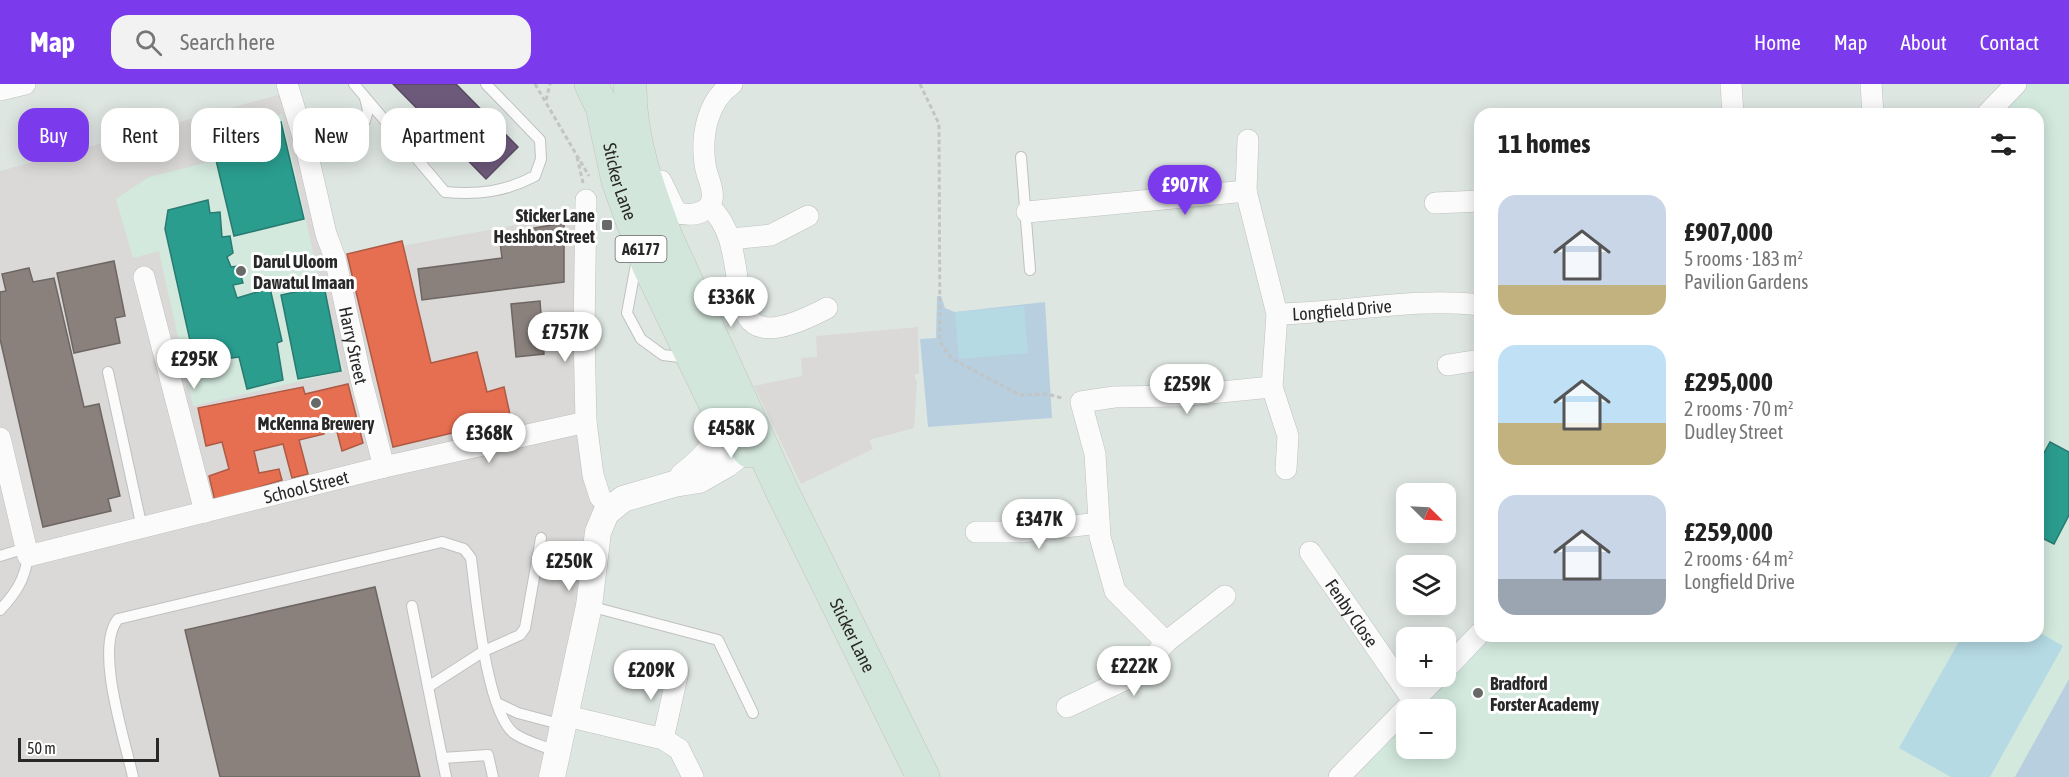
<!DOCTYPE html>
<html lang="en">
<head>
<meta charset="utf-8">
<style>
	:root { --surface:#fff; --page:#f2f2f2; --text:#222; --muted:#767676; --accent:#7c3aed }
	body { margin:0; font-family:"Asap Condensed",sans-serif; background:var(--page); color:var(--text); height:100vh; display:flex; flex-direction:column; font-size:22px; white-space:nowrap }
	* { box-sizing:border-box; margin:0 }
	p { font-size:20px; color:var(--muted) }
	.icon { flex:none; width:33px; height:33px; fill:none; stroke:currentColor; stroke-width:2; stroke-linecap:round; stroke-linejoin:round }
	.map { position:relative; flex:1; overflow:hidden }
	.drawer { position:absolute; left:1474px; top:24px; width:570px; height:534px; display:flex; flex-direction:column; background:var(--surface); border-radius:18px; box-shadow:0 3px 15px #0003 }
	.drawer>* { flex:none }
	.hud { position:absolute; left:18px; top:24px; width:570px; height:54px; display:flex; gap:12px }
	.needle { width:39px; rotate:114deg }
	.controls { position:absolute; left:1396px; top:399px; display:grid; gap:12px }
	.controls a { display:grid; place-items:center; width:60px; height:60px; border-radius:12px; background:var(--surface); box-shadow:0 3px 15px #0003; font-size:30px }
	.scale { position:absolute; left:18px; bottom:15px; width:141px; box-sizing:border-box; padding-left:6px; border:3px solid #282828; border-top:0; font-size:16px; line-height:21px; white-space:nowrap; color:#282828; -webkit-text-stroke:4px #fff; paint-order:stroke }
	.price { position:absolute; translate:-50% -51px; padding:0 14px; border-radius:21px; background:#fff; color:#222; font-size:20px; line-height:39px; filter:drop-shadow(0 2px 3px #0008) }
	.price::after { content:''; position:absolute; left:50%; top:36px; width:18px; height:14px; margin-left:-9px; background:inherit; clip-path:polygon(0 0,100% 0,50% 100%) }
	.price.active { background:var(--accent); color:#fff }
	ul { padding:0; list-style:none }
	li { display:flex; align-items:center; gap:18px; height:150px; padding:0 24px }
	li span { display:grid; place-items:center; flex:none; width:168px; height:120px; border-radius:18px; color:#555 }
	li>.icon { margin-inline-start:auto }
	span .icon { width:72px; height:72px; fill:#fffc; stroke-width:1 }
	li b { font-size:26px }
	h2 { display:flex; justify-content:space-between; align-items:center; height:72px; padding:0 24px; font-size:26px }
	.tag { padding:0 21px; border-radius:18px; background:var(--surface); box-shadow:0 3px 15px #0003; font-size:21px; line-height:54px }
	.tag.active { background:var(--accent); color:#fff }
	header { display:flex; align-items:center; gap:36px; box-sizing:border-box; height:84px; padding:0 30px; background:var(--accent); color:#fff }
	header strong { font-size:28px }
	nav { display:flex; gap:33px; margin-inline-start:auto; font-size:21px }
	.search { width:420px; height:54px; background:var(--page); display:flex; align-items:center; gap:15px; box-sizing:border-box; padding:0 21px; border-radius:18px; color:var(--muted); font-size:22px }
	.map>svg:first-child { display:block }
	.industrial { fill:#dad9d7 }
	.education { fill:#d3e9de }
	.green { fill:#b8cfe0 }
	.pitch { fill:#b5dae4 }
	.shops { fill:#e76f51; stroke:#ae5a45; stroke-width:1.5 }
	.offices { fill:#6d597a; stroke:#584a61; stroke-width:1.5 }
	.schools { fill:#2a9d8f; stroke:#297a70; stroke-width:1.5 }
	.industry { fill:#8a817c; stroke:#6d6663; stroke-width:1.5 }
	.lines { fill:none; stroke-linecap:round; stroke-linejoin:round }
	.service-casing { stroke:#bfc0bf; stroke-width:12 }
	.minor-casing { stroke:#bfc0bf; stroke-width:22 }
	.tertiary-casing { stroke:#bfc0bf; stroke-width:27 }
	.trunk-casing { stroke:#c0c3c2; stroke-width:34 }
	.path { stroke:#c3c4c4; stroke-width:3; stroke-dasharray:4.5 3; stroke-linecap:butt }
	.service { stroke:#fafbfa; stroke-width:10 }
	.minor { stroke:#fafbfa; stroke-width:21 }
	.tertiary { stroke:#fafbfa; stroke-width:26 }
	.trunk { stroke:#d3e6db; stroke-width:33 }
	.poi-dot { fill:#686a69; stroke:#fff; stroke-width:2 }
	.labels { text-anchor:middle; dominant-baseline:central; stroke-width:6; stroke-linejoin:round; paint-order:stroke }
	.shield { fill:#fff; stroke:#686868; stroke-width:1.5 }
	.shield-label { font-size:16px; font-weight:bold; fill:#282828 }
	.street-label { font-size:18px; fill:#282828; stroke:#fff }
	.poi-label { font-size:18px; font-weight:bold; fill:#282828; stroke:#fff; text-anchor:start }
</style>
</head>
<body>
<header>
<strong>Map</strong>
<div class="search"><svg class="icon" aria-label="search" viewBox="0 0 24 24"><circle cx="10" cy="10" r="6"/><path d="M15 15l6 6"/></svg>Search here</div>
<nav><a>Home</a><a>Map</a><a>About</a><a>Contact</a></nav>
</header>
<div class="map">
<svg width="2069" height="693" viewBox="0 0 2069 693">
	<rect width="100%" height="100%" fill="#dee6e1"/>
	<g class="industrial">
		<path d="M 289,8 L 336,174 L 586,128 L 600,413 L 552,693 L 0,693 L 0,87 Z"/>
		<path d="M 918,243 L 919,289 L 914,291 L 917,298 L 914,344 L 869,356 L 873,365 L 801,400 L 754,302 L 802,292 L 801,274 L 817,273 L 816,252 Z"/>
	</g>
	<g class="education">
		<path d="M 2023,0 L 2069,0 L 2069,595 L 2015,693 L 1366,693 L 1355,679 L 1407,627 L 1407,664 L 1446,664 L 1446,626 L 1409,625 L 1484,552 L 2038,552 L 2038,30 L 1996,30 Z"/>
		<path d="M 282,30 L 320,199 L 344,287 L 193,322 L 159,167 L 133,174 L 116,115 L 149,93 L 209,78 L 202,50 Z"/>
	</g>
	<g class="green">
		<path d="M 937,212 L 941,212 L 945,224 L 955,228 L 1045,218 L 1052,334 L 928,343 L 920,255 L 936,254 Z"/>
		<path d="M 2069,595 L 2069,693 L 2015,693 Z"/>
	</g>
	<g class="pitch">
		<path d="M 1024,222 L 1028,269 L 959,275 L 955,228 Z"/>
		<path d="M 2039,548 L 2063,562 L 1990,693 L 1951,693 L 1899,664 L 1962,552 L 2038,552 Z"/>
	</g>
	<g class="shops">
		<path d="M 402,157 L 431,279 L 477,268 L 487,308 L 504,303 L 511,335 L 393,363 L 347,170 Z"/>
		<path d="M 348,300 L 363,359 L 342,367 L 335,340 L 323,342 L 324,350 L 299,356 L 308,390 L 292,394 L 283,360 L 254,367 L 259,389 L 279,385 L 282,396 L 215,417 L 209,392 L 229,385 L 222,358 L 206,362 L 198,324 L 303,303 L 305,310 Z"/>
	</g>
	<path class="offices" d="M 393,0 L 456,0 L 518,63 L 486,95 Z"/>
	<g class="schools">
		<path d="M 281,38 L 304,135 L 234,152 L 211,55 Z"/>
		<path d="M 208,116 L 210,129 L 220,128 L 222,153 L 230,152 L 233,169 L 227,173 L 231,183 L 238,182 L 243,199 L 233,201 L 237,214 L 270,204 L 282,257 L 277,259 L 283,296 L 247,305 L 239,273 L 195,279 L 165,145 L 168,126 Z"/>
		<path d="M 324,202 L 341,287 L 298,295 L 281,211 Z"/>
		<path d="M 2050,358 L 2069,368 L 2069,431 L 2054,460 L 2038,452 L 2038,380 Z"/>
	</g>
	<g class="industry">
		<path d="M 564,139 L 564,198 L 422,216 L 418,185 L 502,174 L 499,150 Z"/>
		<path d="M 114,177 L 125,232 L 115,234 L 120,259 L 74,269 L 57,189 Z"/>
		<path d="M 29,184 L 33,198 L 54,194 L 84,323 L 99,320 L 120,412 L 108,415 L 111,427 L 43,443 L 0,255 L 0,208 L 6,207 L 2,190 Z"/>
		<path d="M 540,217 L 544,270 L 516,273 L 511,220 Z"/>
		<path d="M 375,503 L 420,693 L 220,693 L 185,546 Z"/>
	</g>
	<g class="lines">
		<g class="service-casing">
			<g id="service">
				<path d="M 354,0 L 445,108 C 478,111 505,108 535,92 L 541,75 L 540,56 L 486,0"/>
				<path d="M 305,59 L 345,47 L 365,37 L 368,26 L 365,14"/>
				<path d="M 1021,73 L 1030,186"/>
				<path d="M 637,175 L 627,229 L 641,255 L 663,271 L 688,274"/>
				<path d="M 108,288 L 142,444"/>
				<path d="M 0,472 L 26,464"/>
				<path d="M 412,522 L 428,603"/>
				<path d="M 589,522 L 718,556 L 753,629"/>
				<path d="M 0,526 C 16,509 25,495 28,472"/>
				<path d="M 497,619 L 518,629 L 563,641"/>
				<path d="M 442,674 L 488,671 L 493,693"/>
				<path d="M 133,693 C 125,656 94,564 118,535 L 442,458 L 464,465 L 471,474 C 476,511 486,630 515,650 C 527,658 544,662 557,668"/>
				<path d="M 446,693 L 428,603 L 484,567 L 520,551 L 525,544 L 541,454"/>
			</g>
		</g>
		<g class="minor-casing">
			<g id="minor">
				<path id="s1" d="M 287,0 L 305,59 L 326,150 L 335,174 L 361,295 L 384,383"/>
				<path d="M 1731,0 L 1733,30"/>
				<path d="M 1871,0 L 1873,30"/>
				<path d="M 0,6 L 25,0"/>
				<path d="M 1987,30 L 2016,0"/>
				<path d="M 661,97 L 676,128 C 691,134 716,129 712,107 C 711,98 706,90 705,80 C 701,52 707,17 732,0"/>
				<path d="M 1246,107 L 1248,56"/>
				<path d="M 586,116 L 584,249 L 586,338 L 593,391 L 600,413 L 610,424"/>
				<path d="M 1435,119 L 1480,117"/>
				<path d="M 709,122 C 764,171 700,291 827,224"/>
				<path d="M 1027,128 L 1246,107 L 1277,230"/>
				<path d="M 730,155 L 771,151 L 808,132"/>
				<path d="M 144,193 L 205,428"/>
				<path d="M 1448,281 L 1480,276"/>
				<path d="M 1272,303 L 1288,352 L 1286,385"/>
				<path id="s2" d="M 0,354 L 28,472 L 384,383 L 586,338"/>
				<path d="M 976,448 L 1022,448 L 1099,439"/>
				<path id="s3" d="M 1310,468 L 1414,618"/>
				<path id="s4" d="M 1225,512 L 1166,558 L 1115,507 L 1100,453 L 1095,370 L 1081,318 L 1114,313 L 1180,312 L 1272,303 L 1277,230 C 1345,229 1414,213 1480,221"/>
				<path d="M 1446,585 L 1480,549"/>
				<path d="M 1067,623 L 1141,588 L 1166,558"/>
				<path d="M 567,632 L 663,655 L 679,665 L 693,693"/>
				<path d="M 663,655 L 678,588"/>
				<path d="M 1339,693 L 1438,592"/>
			</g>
		</g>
		<g class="tertiary-casing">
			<g id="tertiary">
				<path d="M 683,392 C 711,370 723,357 716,321"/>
				<path d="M 552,693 L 589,522 L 598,448 L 606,429 L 623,415 L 674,400 L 699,396 L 727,380 L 760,354"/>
			</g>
		</g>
		<g class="trunk-casing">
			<g id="trunk">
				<path id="s5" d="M 591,0 L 602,23 L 618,97 L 648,180 L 716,321 L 749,367"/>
				<path id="s6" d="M 630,0 C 629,54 648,105 667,155 L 783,409 L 923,693"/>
			</g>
		</g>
		<g class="path">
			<path d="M 535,0 L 589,92"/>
			<path d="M 920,0 L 939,40 L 940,258 L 952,275 L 1020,311 L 1047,310 L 1062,314"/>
			<path d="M 546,16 L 550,0"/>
			<path d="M 577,73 L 583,99"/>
		</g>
		<use href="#service" class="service"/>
		<use href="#minor" class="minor"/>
		<use href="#tertiary" class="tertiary"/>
		<use href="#trunk" class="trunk"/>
	</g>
	<g class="poi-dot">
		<rect x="601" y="135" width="12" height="12" rx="3"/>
		<circle cx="241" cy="187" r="6"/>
		<circle cx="316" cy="319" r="6"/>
		<circle cx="1478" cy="609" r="6"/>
	</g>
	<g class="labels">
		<rect class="shield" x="615.5" y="152" width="51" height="26" rx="4.5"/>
		<g class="shield-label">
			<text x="641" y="165">A6177</text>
		</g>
		<g class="street-label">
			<text stroke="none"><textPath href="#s5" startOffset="102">Sticker Lane</textPath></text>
			<text stroke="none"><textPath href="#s4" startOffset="670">Longfield Drive</textPath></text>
			<text stroke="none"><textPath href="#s1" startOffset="270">Harry Street</textPath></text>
			<text stroke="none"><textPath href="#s2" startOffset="408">School Street</textPath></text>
			<text stroke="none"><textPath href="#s3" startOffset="74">Fenby Close</textPath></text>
			<text stroke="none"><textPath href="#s6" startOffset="598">Sticker Lane</textPath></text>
		</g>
		<g class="poi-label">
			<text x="595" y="131" text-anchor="end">Sticker Lane<tspan x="595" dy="21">Heshbon Street</tspan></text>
			<text x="253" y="177">Darul Uloom<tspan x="253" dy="21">Dawatul Imaan</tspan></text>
			<text x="316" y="339" text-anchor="middle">McKenna Brewery</text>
			<text x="1490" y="599">Bradford<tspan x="1490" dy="21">Forster Academy</tspan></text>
		</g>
	</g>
</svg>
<div class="controls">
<a><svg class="needle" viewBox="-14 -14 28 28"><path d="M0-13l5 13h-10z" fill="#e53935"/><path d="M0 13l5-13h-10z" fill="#767676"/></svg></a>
<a><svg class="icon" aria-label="layers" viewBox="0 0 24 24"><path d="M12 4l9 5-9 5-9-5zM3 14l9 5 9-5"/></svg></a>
<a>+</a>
<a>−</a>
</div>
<div class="scale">50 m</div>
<b class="price active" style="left:1185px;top:132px">£907K</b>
<b class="price" style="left:731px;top:244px">£336K</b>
<b class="price" style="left:565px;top:279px">£757K</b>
<b class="price" style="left:194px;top:306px">£295K</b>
<b class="price" style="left:1187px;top:331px">£259K</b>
<b class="price" style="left:731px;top:375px">£458K</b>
<b class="price" style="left:489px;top:380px">£368K</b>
<b class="price" style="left:1039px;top:466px">£347K</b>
<b class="price" style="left:569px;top:508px">£250K</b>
<b class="price" style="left:1134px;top:613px">£222K</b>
<b class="price" style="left:651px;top:617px">£209K</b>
<div class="hud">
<a class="tag active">Buy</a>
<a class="tag">Rent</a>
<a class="tag">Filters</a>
<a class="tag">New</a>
<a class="tag">Apartment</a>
</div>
<section class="drawer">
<h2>11 homes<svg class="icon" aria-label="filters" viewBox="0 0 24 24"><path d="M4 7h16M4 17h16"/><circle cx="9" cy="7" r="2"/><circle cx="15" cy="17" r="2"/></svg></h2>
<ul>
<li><span style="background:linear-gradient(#c9d6e8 75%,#c2b280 0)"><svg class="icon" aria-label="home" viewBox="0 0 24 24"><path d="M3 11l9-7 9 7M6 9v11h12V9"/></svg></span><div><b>£907,000</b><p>5 rooms · 183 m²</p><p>Pavilion Gardens</p></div></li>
<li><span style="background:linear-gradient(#bfe0f5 65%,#c2b280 0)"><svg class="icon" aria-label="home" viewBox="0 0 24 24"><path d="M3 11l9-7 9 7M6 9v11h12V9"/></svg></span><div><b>£295,000</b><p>2 rooms · 70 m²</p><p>Dudley Street</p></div></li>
<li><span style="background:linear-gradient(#c9d6e8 70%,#9aa5b1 0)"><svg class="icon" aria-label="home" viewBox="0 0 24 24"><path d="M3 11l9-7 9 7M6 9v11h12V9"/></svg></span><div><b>£259,000</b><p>2 rooms · 64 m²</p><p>Longfield Drive</p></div></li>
</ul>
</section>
</div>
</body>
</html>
